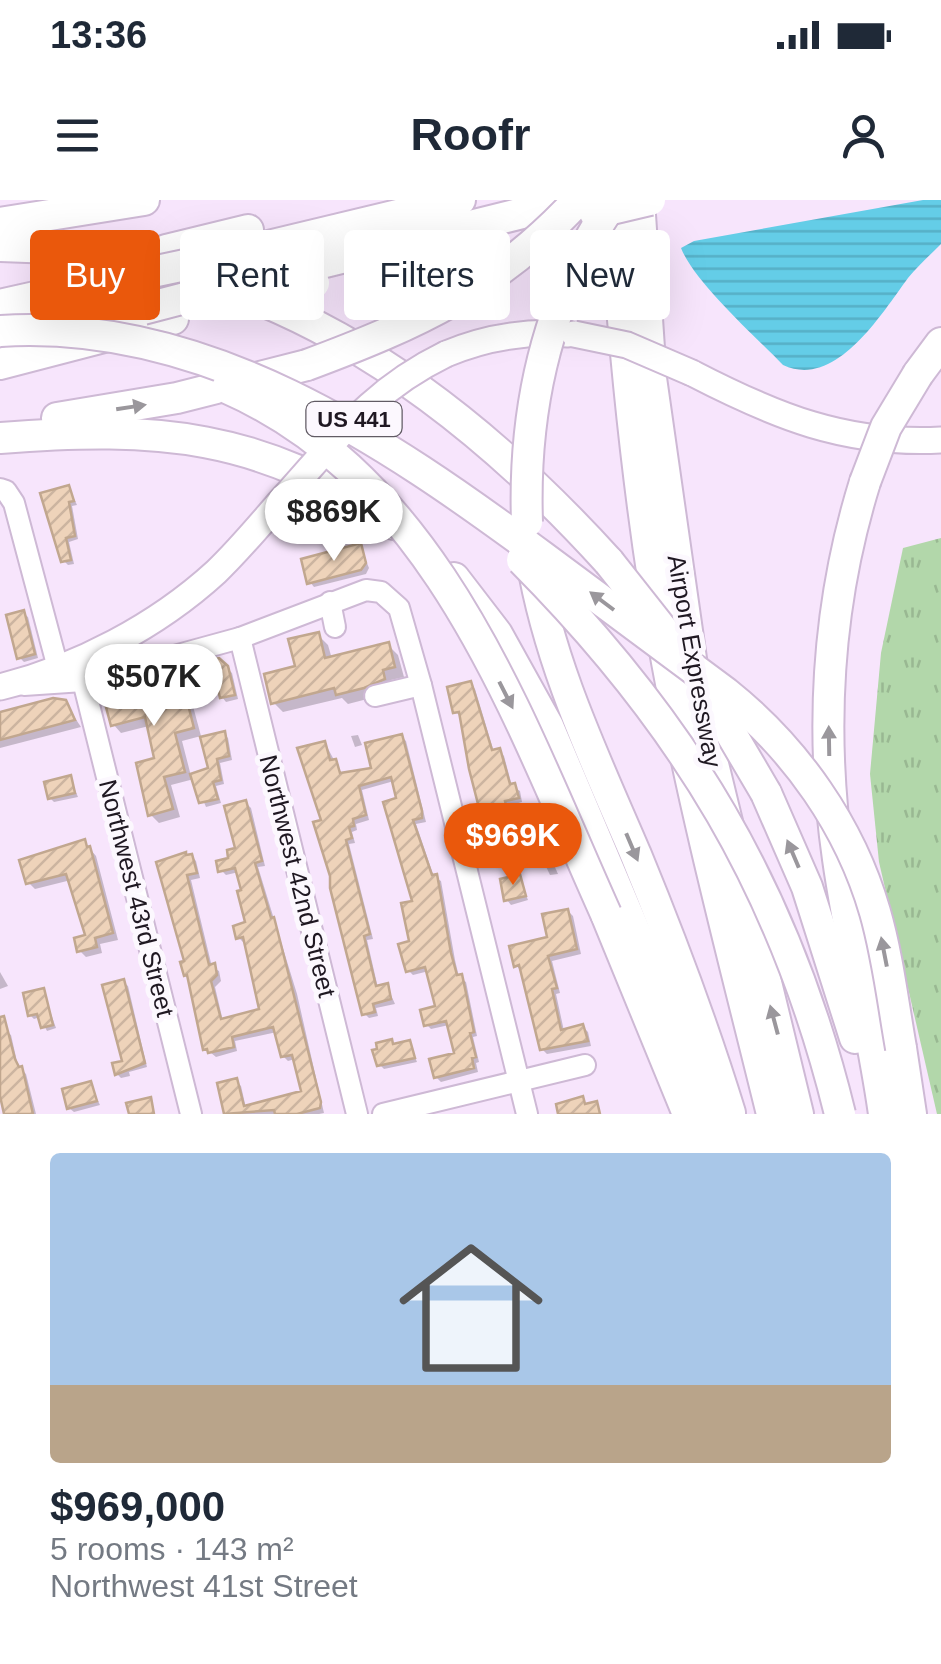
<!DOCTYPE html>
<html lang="en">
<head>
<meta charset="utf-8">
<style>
	:root { --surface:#fff; --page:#f6f6f7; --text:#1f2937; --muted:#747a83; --line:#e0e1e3; --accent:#ea580c }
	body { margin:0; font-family:Helvetica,sans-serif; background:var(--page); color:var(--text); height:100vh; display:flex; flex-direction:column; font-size:38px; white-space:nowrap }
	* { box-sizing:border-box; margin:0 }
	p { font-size:32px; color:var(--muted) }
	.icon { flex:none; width:55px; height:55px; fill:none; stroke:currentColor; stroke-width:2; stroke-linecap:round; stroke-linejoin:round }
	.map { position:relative; height:914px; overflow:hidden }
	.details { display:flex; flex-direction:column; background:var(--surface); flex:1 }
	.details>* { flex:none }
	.guide { position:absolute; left:30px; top:30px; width:882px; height:90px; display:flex; gap:20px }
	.price { position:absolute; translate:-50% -85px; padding:0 22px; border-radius:35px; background:#fff; color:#222; font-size:32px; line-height:65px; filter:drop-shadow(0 2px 5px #0008) }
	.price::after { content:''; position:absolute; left:50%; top:60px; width:30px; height:22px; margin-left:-15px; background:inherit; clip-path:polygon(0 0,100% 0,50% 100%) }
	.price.selected { background:var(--accent); color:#fff }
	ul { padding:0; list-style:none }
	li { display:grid; align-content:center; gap:20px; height:530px; padding:0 50px }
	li+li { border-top:2px solid var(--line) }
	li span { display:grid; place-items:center; height:310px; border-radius:10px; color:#555 }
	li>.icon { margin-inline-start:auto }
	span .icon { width:180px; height:180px; fill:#fffc; stroke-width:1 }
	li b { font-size:42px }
	.tag { padding:0 35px; border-radius:10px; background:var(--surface); box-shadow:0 10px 40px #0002; font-size:35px; line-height:90px }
	.tag.selected { background:var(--accent); color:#fff }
	.status { display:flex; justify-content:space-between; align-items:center; height:70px; padding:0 50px; background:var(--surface); direction:ltr }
	.status svg { height:28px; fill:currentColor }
	header { display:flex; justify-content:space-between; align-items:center; height:130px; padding:0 50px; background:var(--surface); font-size:45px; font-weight:600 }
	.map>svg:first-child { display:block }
	.park { fill:url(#park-tufts) }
	.water { fill:url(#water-rules) }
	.shadow { fill:#0003 }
	.building { fill:url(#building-hatch); stroke:#c1a78f; stroke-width:2.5 }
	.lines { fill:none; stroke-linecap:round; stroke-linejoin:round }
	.minor-casing { stroke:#ceb9d5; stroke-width:24 }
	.major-casing { stroke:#ceb9d5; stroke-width:29 }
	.highway-casing { stroke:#ceb9d5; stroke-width:34 }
	.minor { stroke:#fff; stroke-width:20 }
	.major { stroke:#fff; stroke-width:25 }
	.highway { stroke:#fff; stroke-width:30 }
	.major-bridge-casing { stroke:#ceb9d5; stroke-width:29; stroke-linecap:butt }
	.highway-bridge-casing { stroke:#ceb9d5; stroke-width:34; stroke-linecap:butt }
	.major-bridge { stroke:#fff; stroke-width:25 }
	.highway-bridge { stroke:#fff; stroke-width:30 }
	.oneway { fill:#9a979c }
	.labels { text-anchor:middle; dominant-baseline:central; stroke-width:10; stroke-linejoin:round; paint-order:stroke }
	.shield { fill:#fcf8fe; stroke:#615b64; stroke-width:2.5 }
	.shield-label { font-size:22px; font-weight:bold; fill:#1f1822 }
	.street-label { font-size:25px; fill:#1f1822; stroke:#fcf8fe }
</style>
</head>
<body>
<div class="status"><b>13:36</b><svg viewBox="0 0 49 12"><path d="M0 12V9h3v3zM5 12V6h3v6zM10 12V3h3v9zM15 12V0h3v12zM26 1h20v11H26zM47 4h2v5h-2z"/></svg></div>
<header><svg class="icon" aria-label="menu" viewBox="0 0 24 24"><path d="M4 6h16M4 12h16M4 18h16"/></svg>Roofr<svg class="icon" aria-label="person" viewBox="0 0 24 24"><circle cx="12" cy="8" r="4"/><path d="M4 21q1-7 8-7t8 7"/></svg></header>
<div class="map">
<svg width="941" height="914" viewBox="0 0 941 914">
	<defs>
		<pattern id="park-tufts" width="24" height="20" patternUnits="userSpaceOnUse" patternTransform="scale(2.5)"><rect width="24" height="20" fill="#b2d7aa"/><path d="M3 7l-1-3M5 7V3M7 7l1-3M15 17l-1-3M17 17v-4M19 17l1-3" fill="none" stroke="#99b892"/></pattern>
		<pattern id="water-rules" width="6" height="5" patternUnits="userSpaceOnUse" patternTransform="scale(2.5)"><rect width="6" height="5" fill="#64cde7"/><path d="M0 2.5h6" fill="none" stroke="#56afc6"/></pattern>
		<pattern id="building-hatch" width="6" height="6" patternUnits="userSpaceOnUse" patternTransform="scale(2.5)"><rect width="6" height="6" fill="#eed3ba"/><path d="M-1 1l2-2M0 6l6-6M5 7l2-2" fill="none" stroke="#ccb4a0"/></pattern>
	</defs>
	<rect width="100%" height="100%" fill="#f7e5fc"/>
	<path class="park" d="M 941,338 L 941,914 L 937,914 L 879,662 L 870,574 L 881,453 L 903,348 Z"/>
	<path class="water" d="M 923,0 L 941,0 L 941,44 C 930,55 918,66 908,78 C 882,113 836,190 783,165 C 755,136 695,83 681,48 L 694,41 Z"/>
	<g class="shadow">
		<path d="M 69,288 L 77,305 L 72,306 L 78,339 L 69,342 L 74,364 L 68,365 L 64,361 Z"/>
		<path d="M 360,346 L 369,368 L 366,374 L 314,387 L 310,382 Z"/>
		<path d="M 23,413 L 28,417 L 38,458 L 24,462 L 19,457 Z"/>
		<path d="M 318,435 L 328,445 L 332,459 L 388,445 L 398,455 L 404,477 L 391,480 L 394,489 L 375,497 L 348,504 L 342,498 L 283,512 L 273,502 Z"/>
		<path d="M 219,461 L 232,473 L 238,499 L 226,502 L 222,497 Z"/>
		<path d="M 178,472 L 186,480 L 201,536 L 182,541 L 191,576 L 211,570 L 224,534 L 228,538 L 232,560 L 220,563 L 224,584 L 216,586 L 221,603 L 206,607 L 194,579 L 171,585 L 180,617 L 159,623 L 150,614 L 157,560 L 149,526 L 121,533 L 113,524 Z"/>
		<path d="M 470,484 L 475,489 L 494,552 L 499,551 L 504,556 L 512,586 L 520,591 L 522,602 L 508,606 L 515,632 L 510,634 L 515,654 L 502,658 L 497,653 L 461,517 L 456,512 Z"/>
		<path d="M 65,503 L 81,527 L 0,548 L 0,515 Z"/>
		<path d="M 358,535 L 362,545 L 355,547 L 351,536 Z"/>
		<path d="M 401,536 L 406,541 L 425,618 L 426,622 L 416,624 L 434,677 L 441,681 L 455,760 L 459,777 L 466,782 L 477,836 L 473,837 L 479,862 L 476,863 L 478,872 L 441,882 L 436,877 L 457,855 L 449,825 L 431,829 L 427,825 L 438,808 L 429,771 L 413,775 L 408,770 L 415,702 L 394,581 L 362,590 L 369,620 L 356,624 L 357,630 L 352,632 L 355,643 L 349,644 L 373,739 L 367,740 L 378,788 L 387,786 L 395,804 L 376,808 L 378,816 L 369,818 L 364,813 L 324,621 L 325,543 L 342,575 L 374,570 Z"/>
		<path d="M 70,578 L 78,597 L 54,602 L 50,598 Z"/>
		<path d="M 246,603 L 251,608 L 265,666 L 258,667 L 297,794 L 324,913 L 319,914 L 227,914 L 220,885 L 236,881 L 241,886 L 246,908 L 304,893 L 295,859 L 288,861 L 283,856 L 277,832 L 235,841 L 237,851 L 216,857 L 205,848 L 191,780 L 186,775 L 187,763 L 159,663 L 192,656 L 196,661 L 200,678 L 191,680 L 212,767 L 219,771 L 221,781 L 215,787 L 223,821 L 262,811 L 247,742 L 244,743 L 239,738 L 248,724 L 239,672 L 226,675 L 221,670 L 238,650 Z"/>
		<path d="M 84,642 L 96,656 L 118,740 L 100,744 L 102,753 L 86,757 L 79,750 L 88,737 L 71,680 L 35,689 L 28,682 Z"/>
		<path d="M 550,656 L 558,674 L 550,675 L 542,658 Z"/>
		<path d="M 519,677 L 528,700 L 511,705 L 507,700 Z"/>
		<path d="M 568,711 L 573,716 L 581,754 L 552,761 L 560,793 L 556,794 L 564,831 L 582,826 L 588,832 L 591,846 L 547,854 L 542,849 L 521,771 L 516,765 L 550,739 Z"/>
		<path d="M 0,772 L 8,786 L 0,789 Z"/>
		<path d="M 123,782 L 128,786 L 147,867 L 129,872 L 130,876 L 121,878 L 117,874 L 125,862 Z"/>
		<path d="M 43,791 L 56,828 L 47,831 L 40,817 L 34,819 L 30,815 Z"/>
		<path d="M 6,831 L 11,835 L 18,866 L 26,874 L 36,914 L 9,914 L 0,876 L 0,832 Z"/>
		<path d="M 391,842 L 395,846 L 409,842 L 417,862 L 384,869 L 380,865 Z"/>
		<path d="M 90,884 L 100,905 L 74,912 L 69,908 Z"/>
	</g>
	<g class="building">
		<path d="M 69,285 L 74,301 L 69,302 L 75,336 L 66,338 L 71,360 L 61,362 L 40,293 Z"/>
		<path d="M 361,343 L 366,363 L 361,370 L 307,384 L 301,359 Z"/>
		<path d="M 24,410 L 35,454 L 17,459 L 6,415 Z"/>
		<path d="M 319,432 L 325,458 L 389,442 L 395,467 L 383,470 L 385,479 L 364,488 L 336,495 L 334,488 L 271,504 L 264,474 L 295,466 L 288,439 Z"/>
		<path d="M 219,458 L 228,466 L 235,495 L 220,498 L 211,460 Z"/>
		<path d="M 179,469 L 194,528 L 175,533 L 185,572 L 164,577 L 173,609 L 148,616 L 136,563 L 154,558 L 145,517 L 111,526 L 103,496 L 104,489 Z"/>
		<path d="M 471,481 L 492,550 L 500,548 L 510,584 L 515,583 L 519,598 L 505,601 L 511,627 L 506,629 L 511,650 L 494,654 L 486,635 L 469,569 L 459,512 L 453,513 L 447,487 Z"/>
		<path d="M 53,498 L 66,500 L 75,520 L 0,540 L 0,512 Z"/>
		<path d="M 225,531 L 229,556 L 217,559 L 221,580 L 213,582 L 218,599 L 199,603 L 190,574 L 208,568 L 200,537 Z"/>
		<path d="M 402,534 L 422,611 L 422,618 L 413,620 L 432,675 L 437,674 L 451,753 L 457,775 L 462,774 L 474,832 L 470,833 L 476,857 L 472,858 L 474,868 L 434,878 L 429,859 L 454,853 L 446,821 L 424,826 L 420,810 L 435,806 L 425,767 L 406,772 L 398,744 L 409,741 L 401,703 L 412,701 L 383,602 L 396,598 L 391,577 L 359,586 L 366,615 L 353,619 L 354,626 L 349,627 L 352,638 L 346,640 L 370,734 L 364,736 L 376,786 L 388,783 L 391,799 L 373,804 L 375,812 L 362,815 L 330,688 L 330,676 L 313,622 L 321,620 L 297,548 L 325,541 L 330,560 L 336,559 L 340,573 L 371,568 L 365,543 Z"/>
		<path d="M 71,575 L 75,593 L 48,599 L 44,582 Z"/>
		<path d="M 246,600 L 262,661 L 255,663 L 271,718 L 274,717 L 321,902 L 320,908 L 297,914 L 275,914 L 274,910 L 224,914 L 217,883 L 237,878 L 244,906 L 301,891 L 292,855 L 281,857 L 273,827 L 232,837 L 234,847 L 208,853 L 207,849 L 203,850 L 187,775 L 184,776 L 180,762 L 184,761 L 156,662 L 186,652 L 186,655 L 192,654 L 197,673 L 187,675 L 209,765 L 215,763 L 217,775 L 211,781 L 221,819 L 259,809 L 243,737 L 236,739 L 233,726 L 245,722 L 237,691 L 241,690 L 235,668 L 218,672 L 216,661 L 228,658 L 227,650 L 235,648 L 224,606 Z"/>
		<path d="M 85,639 L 87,647 L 90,646 L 113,733 L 95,738 L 97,747 L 77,752 L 74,738 L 85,735 L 66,674 L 26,684 L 19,660 Z"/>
		<path d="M 520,674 L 526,696 L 504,701 L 500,679 Z"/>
		<path d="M 568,709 L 577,749 L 548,756 L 557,788 L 552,789 L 561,830 L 583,824 L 588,841 L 540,850 L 519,765 L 514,767 L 509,746 L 547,737 L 542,714 Z"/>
		<path d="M 124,779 L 145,863 L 115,875 L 112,863 L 122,861 L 102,785 Z"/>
		<path d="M 44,788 L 53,825 L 41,828 L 37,814 L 28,816 L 23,793 Z"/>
		<path d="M 4,816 L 15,859 L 19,867 L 22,866 L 33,914 L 4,914 L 0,896 L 0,817 Z"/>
		<path d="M 392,839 L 393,844 L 410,840 L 415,858 L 377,866 L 372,850 L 377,849 L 376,843 Z"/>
		<path d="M 91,881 L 97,901 L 67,909 L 62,889 Z"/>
		<path d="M 583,896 L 585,904 L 597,901 L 600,914 L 558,914 L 556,904 Z"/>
		<path d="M 151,897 L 154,914 L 129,914 L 126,903 Z"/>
	</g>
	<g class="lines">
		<g class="minor-casing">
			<g id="minor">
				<path d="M 0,289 L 6,291 L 14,303 L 58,468"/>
				<path d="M 330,402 L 335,427"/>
				<path d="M 240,438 L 357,914"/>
				<path d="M 83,481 L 191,914"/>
				<path d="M 24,485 L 83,481 L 240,438 L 366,390 L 381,392 L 399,408 L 421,485 L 527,914"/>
				<path d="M 375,496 L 421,485"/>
				<path d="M 383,914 L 585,865"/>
			</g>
		</g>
		<g class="major-casing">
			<g id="major">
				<path d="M 446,154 C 486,137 525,131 568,134"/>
				<path d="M 692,173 C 775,216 845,245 941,240"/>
				<path d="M 0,487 C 77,468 157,426 216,372 C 238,351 258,327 278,304"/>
			</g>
		</g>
		<g class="highway-casing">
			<g id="highway">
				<path d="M 614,0 C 624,154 639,309 667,462 C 695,614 735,764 772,914"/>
				<path d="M 639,0 L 651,178 L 696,494 L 798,914"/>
				<path d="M 0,23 L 144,0"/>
				<path d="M 0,46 C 253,50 445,181 609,362"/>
				<path d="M 166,50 L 248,30"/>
				<path d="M 223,57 L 460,0"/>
				<path d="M 285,72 L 575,0"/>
				<path d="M 0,105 L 62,91"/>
				<path d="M 0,164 L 173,119"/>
				<path d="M 918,174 L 941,143"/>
				<path d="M 57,218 L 177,198 L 307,165"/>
				<path d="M 0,238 C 159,226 258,233 394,324"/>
				<path d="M 865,282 C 827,404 820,533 838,659 C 850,745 872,828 884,914"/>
				<path d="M 532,360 C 549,464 595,559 636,655 C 671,740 703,825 730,913"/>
				<path d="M 454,378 L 497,434 L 548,526 L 712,914"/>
				<path d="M 766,593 L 807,687 L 855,838"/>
				<path d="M 606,714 L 688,914"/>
				<path d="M 901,848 L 911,914"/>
			</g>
		</g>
		<use href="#minor" class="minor"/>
		<use href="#major" class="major"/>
		<use href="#highway" class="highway"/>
		<g class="major-bridge-casing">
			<g id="major-bridge">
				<path d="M 574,134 L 627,145 L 692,173"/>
				<path d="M 278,304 C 335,242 368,192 446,154"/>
			</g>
		</g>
		<g class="highway-bridge-casing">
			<g id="highway-bridge">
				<path d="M 595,13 L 650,0"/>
				<path d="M 62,91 L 223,57"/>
				<path d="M 263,96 L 314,83"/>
				<path d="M 143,109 L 285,72"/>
				<path d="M 0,131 C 206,118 385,240 543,357 C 604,402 665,447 726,493 C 796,549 850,626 875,712 C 888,757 893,803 901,848"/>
				<path d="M 307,165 C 417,124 497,88 578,0"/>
				<path d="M 227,188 C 439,281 518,519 606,714"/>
				<path d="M 865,282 L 886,227 L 918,174"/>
				<path d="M 527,322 C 523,206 548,97 614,0"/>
				<path d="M 522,360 C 684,523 785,689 840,914"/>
				<path d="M 609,362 L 669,438"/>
				<path d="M 702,484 L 766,593"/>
			</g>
		</g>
		<use href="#major-bridge" class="major-bridge"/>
		<use href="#highway-bridge" class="highway-bridge"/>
	</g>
	<defs><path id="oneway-solid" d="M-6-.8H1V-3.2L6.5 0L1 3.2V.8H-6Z" transform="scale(2.5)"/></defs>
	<g class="oneway">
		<use href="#oneway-solid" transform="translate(131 207) rotate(-9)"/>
		<use href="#oneway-solid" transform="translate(602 401) rotate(-143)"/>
		<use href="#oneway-solid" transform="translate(506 495) rotate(63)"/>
		<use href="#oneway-solid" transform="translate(829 541) rotate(-91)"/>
		<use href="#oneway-solid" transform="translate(632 647) rotate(67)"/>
		<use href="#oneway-solid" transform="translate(793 654) rotate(-113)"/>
		<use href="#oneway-solid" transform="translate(884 752) rotate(-101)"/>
		<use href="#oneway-solid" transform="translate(774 820) rotate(-105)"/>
	</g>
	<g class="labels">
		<rect class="shield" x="306.5" y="202" width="95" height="34" rx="8"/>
		<g class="shield-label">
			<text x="354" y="219">US 441</text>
		</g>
		<g class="street-label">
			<text transform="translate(695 461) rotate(80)">Airport Expressway</text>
			<text transform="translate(298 676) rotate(76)">Northwest 42nd Street</text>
			<text transform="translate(137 698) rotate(76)">Northwest 43rd Street</text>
		</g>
	</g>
</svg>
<b class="price" style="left:334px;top:364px">$869K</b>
<b class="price" style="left:154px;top:529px">$507K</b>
<b class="price selected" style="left:513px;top:688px">$969K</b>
<div class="guide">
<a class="tag selected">Buy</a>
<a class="tag">Rent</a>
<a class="tag">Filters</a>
<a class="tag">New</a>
</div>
</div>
<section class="details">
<ul>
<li><span style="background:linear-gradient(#a9c7e8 75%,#b9a48a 0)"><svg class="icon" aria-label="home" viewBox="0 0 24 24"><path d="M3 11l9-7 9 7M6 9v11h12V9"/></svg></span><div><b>$969,000</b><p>5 rooms · 143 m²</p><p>Northwest 41st Street</p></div></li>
</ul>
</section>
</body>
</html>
